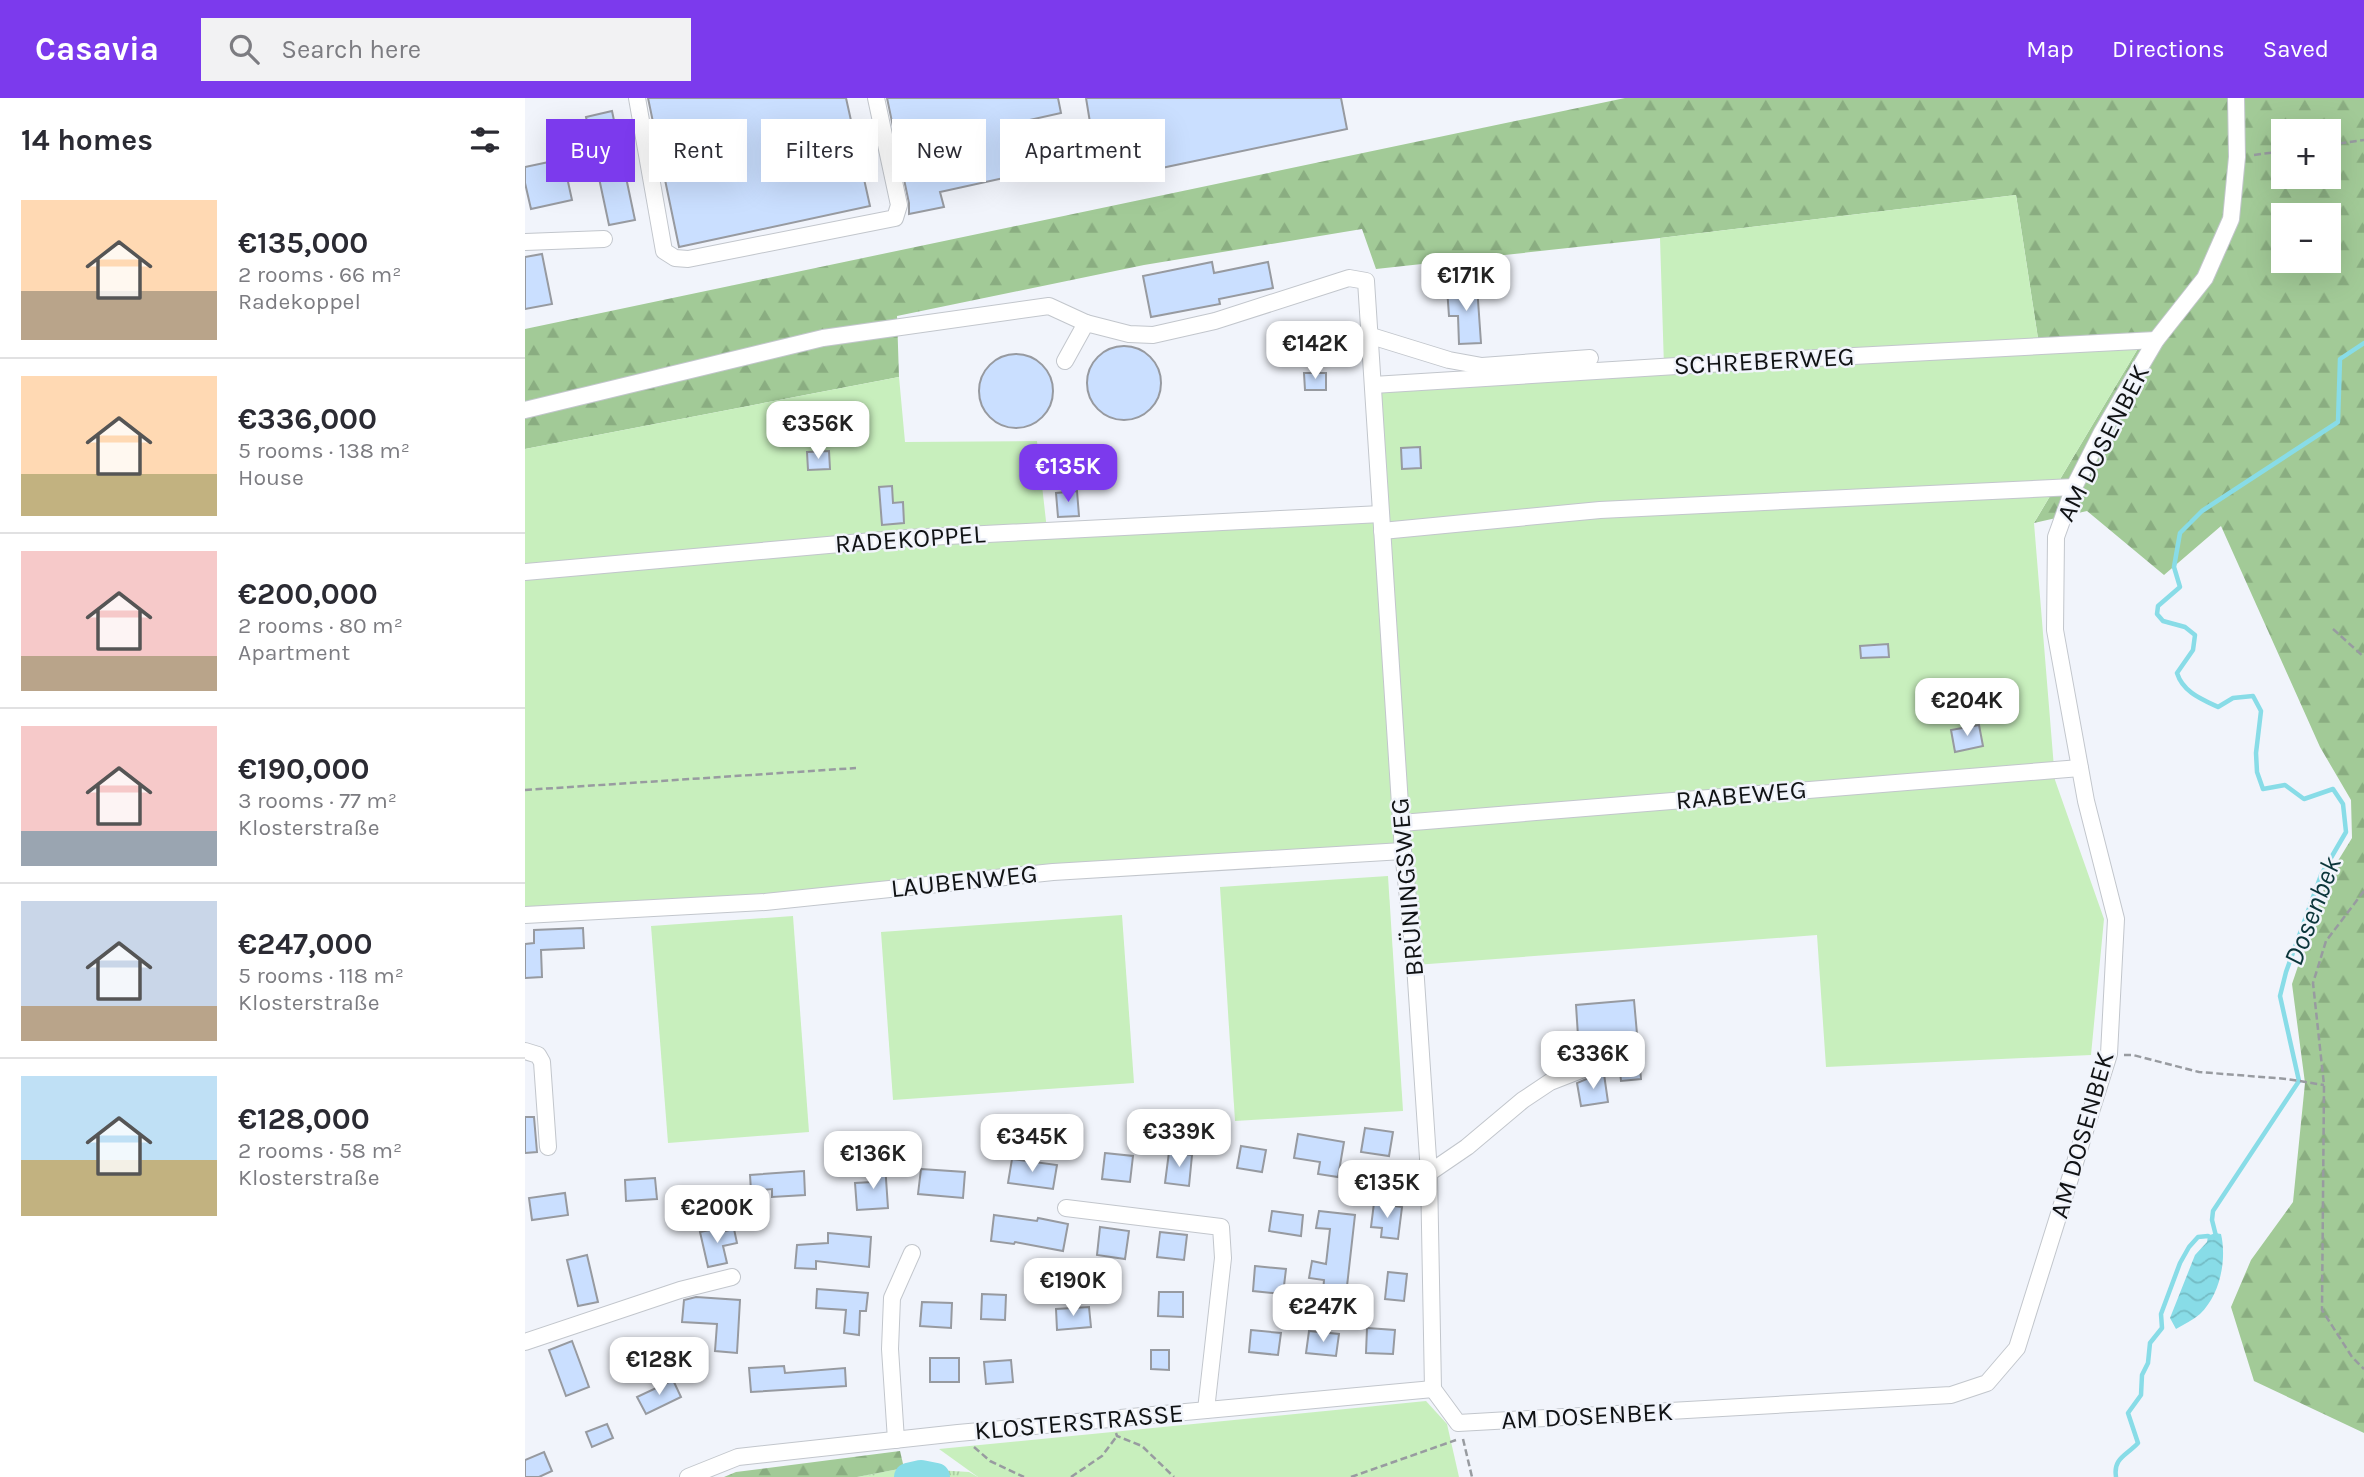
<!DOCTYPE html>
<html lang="en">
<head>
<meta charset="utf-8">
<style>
	:root { --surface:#fff; --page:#f2f2f3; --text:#2b2b33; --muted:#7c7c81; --line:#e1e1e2; --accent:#7c3aed }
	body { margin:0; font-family:Karla,sans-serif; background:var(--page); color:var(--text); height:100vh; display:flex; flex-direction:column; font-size:26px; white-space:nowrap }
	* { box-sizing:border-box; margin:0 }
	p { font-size:23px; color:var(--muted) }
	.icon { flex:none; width:38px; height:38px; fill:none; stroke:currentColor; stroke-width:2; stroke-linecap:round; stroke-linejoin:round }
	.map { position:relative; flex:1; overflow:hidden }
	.details { display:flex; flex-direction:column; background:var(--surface); width:525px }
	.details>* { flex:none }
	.top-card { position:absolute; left:21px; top:21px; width:665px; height:63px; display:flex; gap:14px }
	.buttons { position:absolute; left:1746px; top:21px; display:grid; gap:14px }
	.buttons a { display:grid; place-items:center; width:70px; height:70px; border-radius:0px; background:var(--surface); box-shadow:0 7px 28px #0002; font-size:35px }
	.price { position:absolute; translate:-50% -60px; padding:0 16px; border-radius:14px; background:#fff; color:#222; font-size:23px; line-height:46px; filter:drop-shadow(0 2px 4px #0008) }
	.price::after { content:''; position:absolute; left:50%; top:42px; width:21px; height:16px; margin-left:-10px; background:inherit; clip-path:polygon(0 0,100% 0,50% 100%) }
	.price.current { background:var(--accent); color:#fff }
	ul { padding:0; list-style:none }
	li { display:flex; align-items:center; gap:21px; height:175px; padding:0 21px }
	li+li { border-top:2px solid var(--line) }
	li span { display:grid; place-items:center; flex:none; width:196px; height:140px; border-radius:0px; color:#555 }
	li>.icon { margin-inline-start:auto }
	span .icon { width:84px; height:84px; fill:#fffc; stroke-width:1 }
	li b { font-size:30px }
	h2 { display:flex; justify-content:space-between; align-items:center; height:84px; padding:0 21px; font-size:30px }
	.chip { padding:0 24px; border-radius:0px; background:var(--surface); box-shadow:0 7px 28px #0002; font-size:24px; line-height:63px }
	.chip.current { background:var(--accent); color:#fff }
	header { display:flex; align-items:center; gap:42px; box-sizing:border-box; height:98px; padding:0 35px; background:var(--accent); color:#fff }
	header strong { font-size:33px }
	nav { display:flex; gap:38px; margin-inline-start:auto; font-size:24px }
	.search { width:490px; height:63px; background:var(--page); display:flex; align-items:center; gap:18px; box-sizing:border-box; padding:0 24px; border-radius:0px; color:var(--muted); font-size:26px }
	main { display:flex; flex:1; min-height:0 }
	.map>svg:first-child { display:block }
	.grass { fill:url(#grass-tufts) }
	.forest { fill:url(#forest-firs); fill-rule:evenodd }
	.green { fill:#c8efbd }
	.water { fill:url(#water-waves) }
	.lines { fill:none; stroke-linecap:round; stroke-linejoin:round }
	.stream { stroke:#88dce7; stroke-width:4.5 }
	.river { stroke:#88dce7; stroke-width:28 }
	.building { fill:#cadfff; stroke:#979aa0; stroke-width:2 }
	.minor-casing { stroke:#c2c6cc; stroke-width:18 }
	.path { stroke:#989ba0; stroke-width:2.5; stroke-dasharray:7 3.5; stroke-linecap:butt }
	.minor { stroke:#fff; stroke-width:16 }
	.labels { text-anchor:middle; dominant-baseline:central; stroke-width:5; stroke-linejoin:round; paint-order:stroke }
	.street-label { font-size:26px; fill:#111315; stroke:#f1f4fb }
	.water-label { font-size:28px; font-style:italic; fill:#0b353a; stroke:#f1f4fb }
</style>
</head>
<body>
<header>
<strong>Casavia</strong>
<div class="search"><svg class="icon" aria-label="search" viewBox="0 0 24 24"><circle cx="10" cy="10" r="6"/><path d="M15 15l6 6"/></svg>Search here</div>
<nav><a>Map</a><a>Directions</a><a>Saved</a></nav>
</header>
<main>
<section class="details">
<h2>14 homes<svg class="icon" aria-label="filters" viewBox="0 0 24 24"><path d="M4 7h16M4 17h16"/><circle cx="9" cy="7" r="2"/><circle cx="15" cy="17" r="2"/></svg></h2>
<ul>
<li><span style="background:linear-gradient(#ffd9b3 65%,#b9a48a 0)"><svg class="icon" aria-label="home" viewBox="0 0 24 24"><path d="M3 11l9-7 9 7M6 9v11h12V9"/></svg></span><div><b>€135,000</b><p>2 rooms · 66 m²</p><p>Radekoppel</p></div></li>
<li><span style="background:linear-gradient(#ffd9b3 70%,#c2b280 0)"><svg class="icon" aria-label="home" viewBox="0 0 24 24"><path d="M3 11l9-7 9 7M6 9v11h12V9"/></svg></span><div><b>€336,000</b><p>5 rooms · 138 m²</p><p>House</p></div></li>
<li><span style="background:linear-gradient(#f6c9c9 75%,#b9a48a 0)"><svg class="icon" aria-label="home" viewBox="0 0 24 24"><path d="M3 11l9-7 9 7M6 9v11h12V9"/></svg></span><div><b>€200,000</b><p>2 rooms · 80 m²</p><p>Apartment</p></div></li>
<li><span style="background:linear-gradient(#f6c9c9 75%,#9aa5b1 0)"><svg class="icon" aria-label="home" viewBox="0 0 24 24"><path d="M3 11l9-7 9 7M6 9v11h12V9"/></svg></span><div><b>€190,000</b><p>3 rooms · 77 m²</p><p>Klosterstraße</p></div></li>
<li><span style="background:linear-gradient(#c9d6e8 75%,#b9a48a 0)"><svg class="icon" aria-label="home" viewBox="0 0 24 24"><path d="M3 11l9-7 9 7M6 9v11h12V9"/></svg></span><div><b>€247,000</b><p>5 rooms · 118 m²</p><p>Klosterstraße</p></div></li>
<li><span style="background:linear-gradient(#bfe0f5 60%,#c2b280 0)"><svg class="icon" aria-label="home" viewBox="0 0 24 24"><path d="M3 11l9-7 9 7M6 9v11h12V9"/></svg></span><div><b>€128,000</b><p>2 rooms · 58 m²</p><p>Klosterstraße</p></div></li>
</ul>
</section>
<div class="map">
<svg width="1839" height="1379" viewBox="0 0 1839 1379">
	<defs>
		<pattern id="grass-tufts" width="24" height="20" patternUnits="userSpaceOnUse" patternTransform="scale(1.75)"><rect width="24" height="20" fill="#c8efbd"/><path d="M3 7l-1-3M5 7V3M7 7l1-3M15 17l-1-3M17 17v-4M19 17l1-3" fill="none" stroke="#abcca2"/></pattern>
		<pattern id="forest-firs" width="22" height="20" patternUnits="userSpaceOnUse" patternTransform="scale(1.75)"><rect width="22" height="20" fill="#a2ca97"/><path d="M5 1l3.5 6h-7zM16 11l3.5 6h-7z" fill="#8aad81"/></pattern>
		<pattern id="water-waves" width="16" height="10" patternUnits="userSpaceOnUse" patternTransform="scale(1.75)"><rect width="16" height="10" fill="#88dce7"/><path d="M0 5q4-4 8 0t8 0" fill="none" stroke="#74bcc5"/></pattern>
	</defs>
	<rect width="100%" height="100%" fill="#f1f4fb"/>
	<path class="grass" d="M 379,1370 L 444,1374 L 453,1379 L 332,1379 Z"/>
	<g class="forest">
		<path d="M 1100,0 L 1839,0 L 1839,1335 L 1729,1283 L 1706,1209 L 1726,1162 L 1768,1104 L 1780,985 L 1767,886 L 1803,779 L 1827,740 L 1826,702 L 1795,649 L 1696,428 L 1639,477 L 1562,413 L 1509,425 L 1618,242 L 1514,247 L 1491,97 L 1135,140 L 851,171 L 837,131 L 619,167 L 372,218 L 374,279 L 0,351 L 0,231 ZM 1759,33 L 1804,33 L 1804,79 L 1759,79 ZM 1759,117 L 1804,117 L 1804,163 L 1759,163 Z"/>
		<path d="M 375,1353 L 379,1370 L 332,1379 L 199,1379 L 211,1374 Z"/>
	</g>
	<g class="green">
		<path d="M 1491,97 L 1514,247 L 1618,242 L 1509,425 L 1530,682 L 1579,821 L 1566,957 L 1301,969 L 1292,837 L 890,867 L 878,754 L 0,817 L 0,351 L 374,279 L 380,344 L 512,343 L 522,432 L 855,416 L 848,287 L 1139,269 L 1135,140 Z"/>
		<path d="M 863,778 L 878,1013 L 710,1023 L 695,789 Z"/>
		<path d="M 597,817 L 609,985 L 368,1002 L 356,834 Z"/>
		<path d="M 268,818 L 284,1034 L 143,1045 L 126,828 Z"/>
		<path d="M 901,1303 L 922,1326 L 934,1379 L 453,1379 L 414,1351 Z"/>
	</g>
	<path class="water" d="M 1690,1135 L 1696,1136 C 1702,1162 1695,1197 1675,1216 C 1668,1222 1659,1226 1651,1231 L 1645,1220 L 1670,1157 L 1682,1144 L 1683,1138 Z"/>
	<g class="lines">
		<g class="stream">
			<path d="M 1691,1138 L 1687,1122 L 1688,1113 L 1774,983 L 1755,898 L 1761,874 L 1796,777 L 1821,734 L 1818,706 L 1808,691 L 1779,701 L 1760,687 L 1738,691 L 1732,674 L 1731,655 L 1736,613 L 1728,598 L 1708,600 L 1693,609 C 1676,601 1658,594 1652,575 L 1668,552 L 1670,537 L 1660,529 L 1638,523 L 1632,516 L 1633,508 L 1655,489 L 1649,469 L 1655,435 L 1677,413 L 1813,324 L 1815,261 L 1839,245"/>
			<path d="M 1591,1379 C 1588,1360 1601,1358 1613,1345 L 1603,1315 L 1616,1297 L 1617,1277 L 1623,1265 L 1625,1245 L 1637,1230 L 1636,1216 L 1655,1165 L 1664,1149 L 1673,1139 L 1683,1138 L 1687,1140"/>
		</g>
		<path class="river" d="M 383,1379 L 396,1376 L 411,1379"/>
	</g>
	<g class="building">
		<path d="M 123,0 L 321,0 L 345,108 L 154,149 Z"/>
		<path d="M 362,0 L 533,0 L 536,15 L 477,28 L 488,78 L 415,94 L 419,109 L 384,116 L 384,105 Z"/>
		<path d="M 561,0 L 816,0 L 822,31 L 589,80 L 584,59 L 571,61 Z"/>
		<path d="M 87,13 L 110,122 L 84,127 L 61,19 Z"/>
		<path d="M 38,61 L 47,102 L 6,111 L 0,85 L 0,69 Z"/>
		<path d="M 17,156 L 27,206 L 0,211 L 0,159 Z"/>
		<path d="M 687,164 L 689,175 L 743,164 L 748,190 L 694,201 L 695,206 L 626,219 L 618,178 Z"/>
		<path d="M 952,188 L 956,245 L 934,246 L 933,218 L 924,218 L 922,190 Z"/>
		<circle cx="599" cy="285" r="37"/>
		<circle cx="491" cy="293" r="37"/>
		<path d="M 779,275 L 801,275 L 801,292 L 780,292 Z"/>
		<path d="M 895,349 L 896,370 L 877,371 L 876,350 Z"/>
		<path d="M 304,353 L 305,371 L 283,372 L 282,354 Z"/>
		<path d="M 367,388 L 368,405 L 378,404 L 379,425 L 357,427 L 354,389 Z"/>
		<path d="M 552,393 L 554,418 L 533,419 L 531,395 Z"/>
		<path d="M 1363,546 L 1364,559 L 1336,560 L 1335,548 Z"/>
		<path d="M 1454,627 L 1458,648 L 1430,654 L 1426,632 Z"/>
		<path d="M 58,830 L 59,850 L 16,852 L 17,879 L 0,880 L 0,846 L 9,845 L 9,832 Z"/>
		<path d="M 1109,902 L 1116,981 L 1096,983 L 1091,935 L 1053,938 L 1051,907 Z"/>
		<path d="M 1073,976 L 1079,976 L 1083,1004 L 1056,1008 L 1052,985 Z"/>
		<path d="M 0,1019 L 9,1019 L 12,1054 L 0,1055 Z"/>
		<path d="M 840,1030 L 868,1034 L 864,1058 L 836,1054 Z"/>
		<path d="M 773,1036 L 819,1044 L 813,1079 L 793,1076 L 795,1064 L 769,1060 Z"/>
		<path d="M 716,1048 L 741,1052 L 737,1074 L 712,1070 Z"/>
		<path d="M 644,1054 L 667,1057 L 664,1088 L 640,1085 Z"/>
		<path d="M 580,1055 L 608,1058 L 605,1084 L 577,1081 Z"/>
		<path d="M 487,1061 L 532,1067 L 528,1091 L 483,1085 Z"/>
		<path d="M 360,1066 L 363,1110 L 332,1112 L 330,1085 L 347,1084 L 346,1067 Z"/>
		<path d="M 396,1071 L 440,1074 L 438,1100 L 393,1096 Z"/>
		<path d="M 279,1073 L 280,1097 L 247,1099 L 247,1091 L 226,1093 L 225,1077 Z"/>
		<path d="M 130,1080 L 132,1101 L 101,1103 L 100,1082 Z"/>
		<path d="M 40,1095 L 43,1117 L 7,1122 L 4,1100 Z"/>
		<path d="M 849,1105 L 877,1109 L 873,1141 L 856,1139 L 857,1130 L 846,1129 Z"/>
		<path d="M 747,1113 L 778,1117 L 776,1138 L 744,1133 Z"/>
		<path d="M 794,1113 L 830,1117 L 821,1197 L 798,1194 L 799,1182 L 784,1180 L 787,1163 L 801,1166 L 805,1131 L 791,1130 Z"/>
		<path d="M 469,1117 L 512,1123 L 513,1120 L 543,1126 L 538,1153 L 490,1144 L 489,1146 L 466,1143 Z"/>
		<path d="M 575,1129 L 604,1133 L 600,1161 L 572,1157 Z"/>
		<path d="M 194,1130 L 195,1134 L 209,1131 L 212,1145 L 198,1148 L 202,1165 L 183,1169 L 175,1134 Z"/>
		<path d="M 635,1134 L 662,1137 L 659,1162 L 632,1159 Z"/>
		<path d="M 303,1135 L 346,1139 L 344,1169 L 291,1163 L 291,1171 L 270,1170 L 272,1147 L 303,1145 Z"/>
		<path d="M 62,1157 L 73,1204 L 53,1208 L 42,1162 Z"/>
		<path d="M 730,1168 L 761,1171 L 758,1196 L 728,1193 Z"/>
		<path d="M 863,1174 L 882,1176 L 879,1203 L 860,1201 Z"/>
		<path d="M 292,1191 L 343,1195 L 341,1213 L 335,1213 L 334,1237 L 319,1235 L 321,1212 L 291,1210 Z"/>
		<path d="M 634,1194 L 658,1194 L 658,1219 L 633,1218 Z"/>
		<path d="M 457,1196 L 481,1197 L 480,1222 L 456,1221 Z"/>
		<path d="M 171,1199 L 215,1202 L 212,1255 L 190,1253 L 192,1226 L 157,1224 L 159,1202 Z"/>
		<path d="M 397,1204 L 427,1205 L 426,1230 L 395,1228 Z"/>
		<path d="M 564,1209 L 566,1229 L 532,1232 L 531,1211 Z"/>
		<path d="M 842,1230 L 870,1232 L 868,1256 L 841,1255 Z"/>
		<path d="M 726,1232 L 756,1235 L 753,1257 L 724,1254 Z"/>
		<path d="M 784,1233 L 814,1236 L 811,1258 L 781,1255 Z"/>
		<path d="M 47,1243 L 64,1289 L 41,1298 L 24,1252 Z"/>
		<path d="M 626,1252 L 644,1252 L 644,1272 L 626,1271 Z"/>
		<rect x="405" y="1260" width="29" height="24"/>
		<path d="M 486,1262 L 488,1284 L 461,1286 L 459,1264 Z"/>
		<path d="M 259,1268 L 260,1275 L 320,1270 L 321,1288 L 226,1294 L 224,1270 Z"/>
		<path d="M 148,1282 L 156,1299 L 121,1316 L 112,1299 Z"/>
		<path d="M 82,1326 L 88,1340 L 67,1349 L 61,1334 Z"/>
		<path d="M 19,1354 L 27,1373 L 14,1379 L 0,1379 L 0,1362 Z"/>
	</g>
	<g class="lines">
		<g class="minor-casing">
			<g id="minor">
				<path d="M 112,0 L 139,153 L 150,160 L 163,161 L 370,120 L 374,107 L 351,0"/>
				<path d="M 0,144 L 79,141"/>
				<path d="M 843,237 L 924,262 L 957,268 L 1065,260"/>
				<path d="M 540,263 L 561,225 L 604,236 L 628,237 L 690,223 L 824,180 L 841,183 L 878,753 L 890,867 L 904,1075 L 908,1291"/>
				<path d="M 848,287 L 1232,263 L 1631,242"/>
				<path d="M 0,312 L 298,240 L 524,208 L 561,225"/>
				<path d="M 857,433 L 1075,412 L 1549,389"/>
				<path d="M 0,474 L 382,440 L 856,416"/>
				<path d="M 876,725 L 1555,670"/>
				<path d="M 0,817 L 240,804 L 528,774 L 878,753"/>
				<path d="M 0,953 L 13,957 L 17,964 L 23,1049"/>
				<path d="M 904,1075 L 942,1049 L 998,1002 L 1025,984 L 1084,961"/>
				<path d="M 541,1110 L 696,1129 L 698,1160 L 681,1312"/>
				<path d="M 0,1244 L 155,1192 L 207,1179"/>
				<path d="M 908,1291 L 933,1325 L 1426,1297 L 1462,1285 L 1492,1250 L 1584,956 L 1591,821 L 1561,703 L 1530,532 L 1531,439 L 1549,389 L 1577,334 L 1631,242 L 1680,180 L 1706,121 L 1712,59 L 1711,0"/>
				<path d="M 371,1342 L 365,1251 L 367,1200 L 387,1155"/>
				<path d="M 163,1379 L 213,1359 L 433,1335 L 908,1291"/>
			</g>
		</g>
		<g class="path">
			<path d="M 1804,47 L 1839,42"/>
			<path d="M 1729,57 L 1759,53"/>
			<path d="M 1808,531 L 1839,559"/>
			<path d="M 0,692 L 331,670"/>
			<path d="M 1839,793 L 1801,843 L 1788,885 L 1799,987 L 1797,1212 L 1827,1259 L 1839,1271"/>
			<path d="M 1599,957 L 1608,957 L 1674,974 L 1762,981 L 1799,987"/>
			<path d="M 591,1335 L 592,1338 L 617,1348 L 649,1379"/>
			<path d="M 938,1341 L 947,1379"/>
			<path d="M 449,1349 L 465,1363 L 499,1379"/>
			<path d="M 546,1379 L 577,1358 L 592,1338"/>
			<path d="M 826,1379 L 931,1342"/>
		</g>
		<use href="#minor" class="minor"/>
	</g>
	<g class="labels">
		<g class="street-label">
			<text transform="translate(1239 263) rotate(-3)">SCHREBERWEG</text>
			<text transform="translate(1578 345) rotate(-63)">AM DOSENBEK</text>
			<text transform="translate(385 441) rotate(-4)">RADEKOPPEL</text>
			<text transform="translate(1216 697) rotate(-5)">RAABEWEG</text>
			<text transform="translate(439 783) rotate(-6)">LAUBENWEG</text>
			<text transform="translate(882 789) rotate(-95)">BRÜNINGSWEG</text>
			<text transform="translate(1557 1037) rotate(-74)">AM DOSENBEK</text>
			<text transform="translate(1062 1318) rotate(-3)">AM DOSENBEK</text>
			<text transform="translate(554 1324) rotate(-5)">KLOSTERSTRASSE</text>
		</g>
		<g class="water-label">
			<text transform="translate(1787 813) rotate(-69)">Dosenbek</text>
		</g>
	</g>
</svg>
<div class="buttons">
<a>+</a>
<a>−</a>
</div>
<b class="price" style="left:941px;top:215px">€171K</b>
<b class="price" style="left:790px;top:283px">€142K</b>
<b class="price" style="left:293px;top:363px">€356K</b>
<b class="price current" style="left:543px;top:406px">€135K</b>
<b class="price" style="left:1442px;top:640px">€204K</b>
<b class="price" style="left:1068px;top:993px">€336K</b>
<b class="price" style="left:654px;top:1071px">€339K</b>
<b class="price" style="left:507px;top:1076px">€345K</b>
<b class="price" style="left:348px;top:1093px">€136K</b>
<b class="price" style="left:862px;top:1122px">€135K</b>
<b class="price" style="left:192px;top:1147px">€200K</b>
<b class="price" style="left:548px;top:1220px">€190K</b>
<b class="price" style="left:798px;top:1246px">€247K</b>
<b class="price" style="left:134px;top:1299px">€128K</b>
<div class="top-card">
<a class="chip current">Buy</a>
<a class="chip">Rent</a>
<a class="chip">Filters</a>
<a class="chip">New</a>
<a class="chip">Apartment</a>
</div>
</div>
</main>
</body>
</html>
